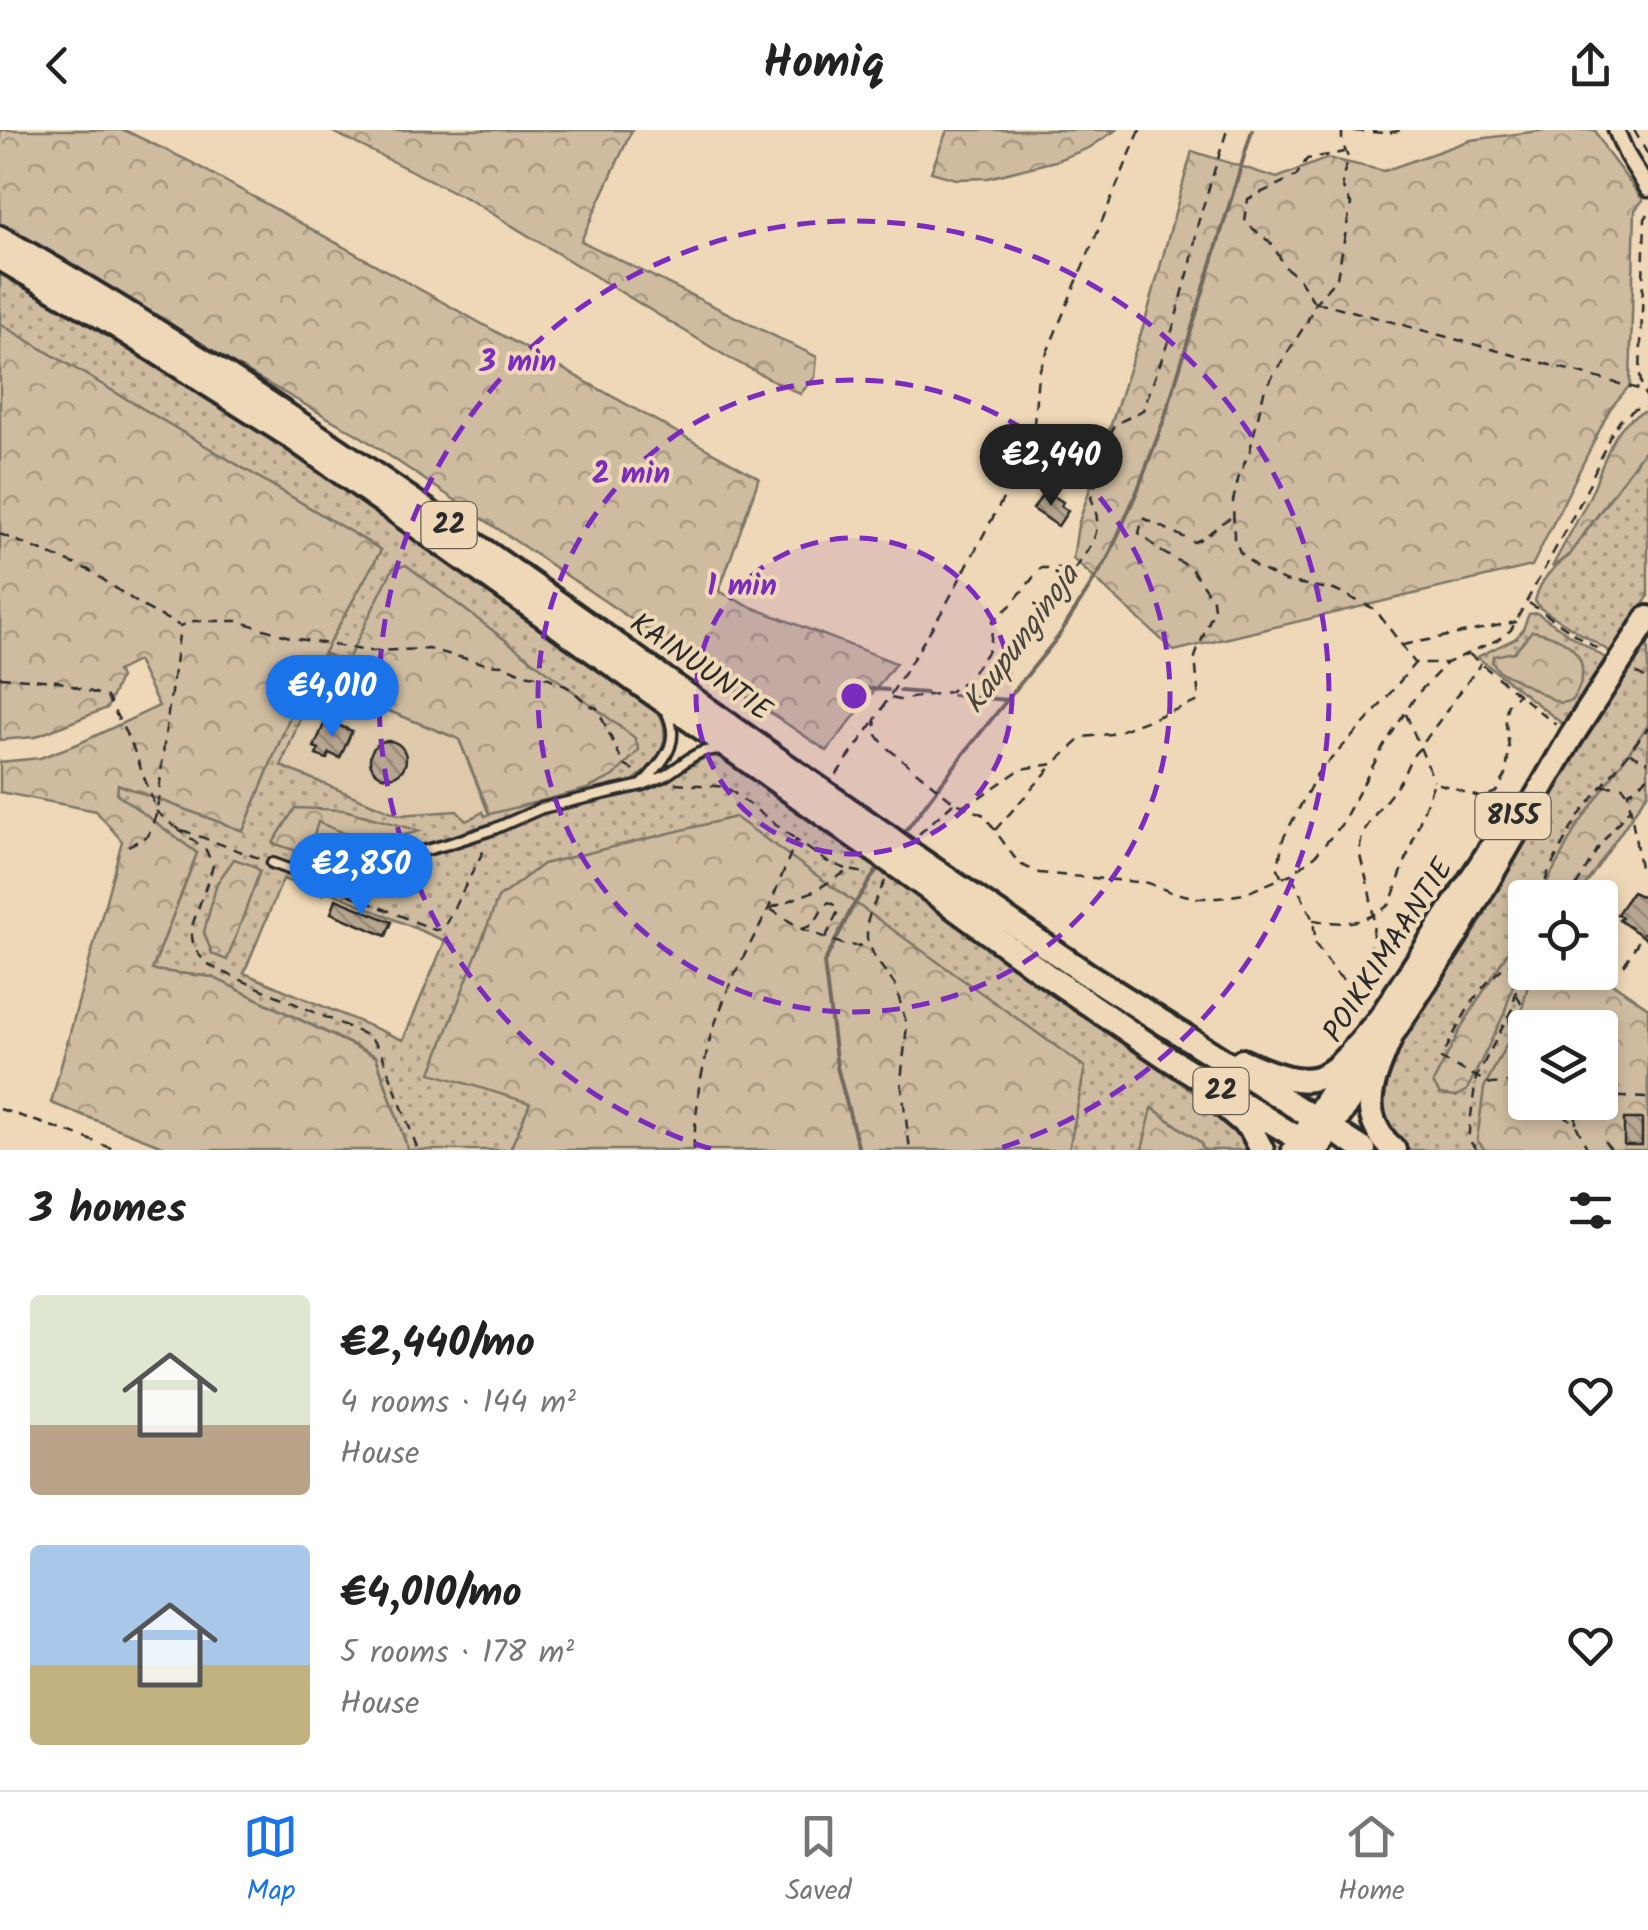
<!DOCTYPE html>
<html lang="en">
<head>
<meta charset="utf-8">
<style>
	:root { --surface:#fff; --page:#f2f2f2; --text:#222; --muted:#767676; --line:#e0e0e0; --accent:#1a73e8 }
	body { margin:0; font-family:Kalam,sans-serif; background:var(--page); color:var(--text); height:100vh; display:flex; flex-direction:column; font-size:38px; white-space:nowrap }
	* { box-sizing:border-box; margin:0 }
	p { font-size:32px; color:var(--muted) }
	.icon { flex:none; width:55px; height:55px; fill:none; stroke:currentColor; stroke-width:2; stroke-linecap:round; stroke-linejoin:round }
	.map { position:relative; height:1020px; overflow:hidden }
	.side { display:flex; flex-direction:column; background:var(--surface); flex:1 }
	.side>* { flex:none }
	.tools { position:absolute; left:1508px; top:750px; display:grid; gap:20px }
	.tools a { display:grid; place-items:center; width:110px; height:110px; border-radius:10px; background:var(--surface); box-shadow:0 5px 15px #0003; font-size:50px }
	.price { position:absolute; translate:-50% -85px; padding:0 22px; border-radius:35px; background:var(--accent); color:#fff; font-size:32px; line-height:65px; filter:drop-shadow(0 2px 5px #0008) }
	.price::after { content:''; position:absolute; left:50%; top:60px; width:30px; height:22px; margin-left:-15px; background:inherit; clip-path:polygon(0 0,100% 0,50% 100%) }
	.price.selected { background:#222; color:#fff }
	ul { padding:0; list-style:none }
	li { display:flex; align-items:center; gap:30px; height:250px; padding:0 30px }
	li span { display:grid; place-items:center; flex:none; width:280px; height:200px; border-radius:10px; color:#555 }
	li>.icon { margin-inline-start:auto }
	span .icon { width:120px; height:120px; fill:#fffc; stroke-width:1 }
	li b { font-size:42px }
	h2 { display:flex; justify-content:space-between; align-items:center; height:120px; padding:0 30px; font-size:42px }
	header { display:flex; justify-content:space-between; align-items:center; height:130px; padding:0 30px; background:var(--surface); font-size:45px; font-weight:700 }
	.menu { display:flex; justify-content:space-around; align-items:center; height:140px; border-top:2px solid var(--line); background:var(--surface); font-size:28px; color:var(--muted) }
	.menu a { display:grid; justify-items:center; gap:5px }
	.menu .selected { color:var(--accent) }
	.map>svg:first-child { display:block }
	.built { fill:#dec9ab }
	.grass { fill:url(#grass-dots); stroke:#7d7466; stroke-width:2.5; fill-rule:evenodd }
	.forest { fill:url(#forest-crowns); stroke:#7d7466; stroke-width:2.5; fill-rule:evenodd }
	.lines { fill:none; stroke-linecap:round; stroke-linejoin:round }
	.stream { stroke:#72695e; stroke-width:4 }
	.building { fill:url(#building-back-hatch); stroke:#2b2b2b; stroke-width:2.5 }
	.service-casing { stroke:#2b2b2b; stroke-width:15 }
	.minor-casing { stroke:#2b2b2b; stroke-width:21 }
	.primary-casing { stroke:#2b2b2b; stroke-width:30 }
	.trunk-casing { stroke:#2b2b2b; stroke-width:30 }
	.path { stroke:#2b2b2b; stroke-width:2.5; stroke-dasharray:10 8; stroke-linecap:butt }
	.service { stroke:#eed8b7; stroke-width:8 }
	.minor { stroke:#eed8b7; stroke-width:14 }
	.primary { stroke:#eed8b7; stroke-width:22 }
	.trunk { stroke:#eed8b7; stroke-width:22 }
	.trunk-bridge-casing { stroke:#2b2b2b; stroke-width:30; stroke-linecap:butt }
	.trunk-bridge { stroke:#eed8b7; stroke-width:22 }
	.ring { fill:none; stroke:#7b2cbf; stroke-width:5; stroke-dasharray:18 12 }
	.labels { text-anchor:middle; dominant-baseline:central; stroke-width:8; stroke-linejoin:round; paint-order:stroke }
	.shield { fill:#eed8b7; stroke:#665f55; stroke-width:2.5 }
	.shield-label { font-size:28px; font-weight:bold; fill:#2b2b2b }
	.street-label { font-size:30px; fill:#2b2b2b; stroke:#eed8b7 }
	.water-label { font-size:32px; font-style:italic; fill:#494540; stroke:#eed8b7 }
	.centre { fill:#7b2cbf; stroke:#eed8b7; stroke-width:5 }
	.ring-label { font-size:30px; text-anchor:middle; font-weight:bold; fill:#7b2cbf; stroke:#eed8b7; stroke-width:8; stroke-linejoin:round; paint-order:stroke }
</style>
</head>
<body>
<header><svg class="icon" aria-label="back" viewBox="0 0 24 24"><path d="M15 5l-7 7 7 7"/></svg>Homiq<svg class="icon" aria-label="share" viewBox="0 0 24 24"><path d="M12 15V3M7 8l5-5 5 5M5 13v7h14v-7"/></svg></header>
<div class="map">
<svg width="1648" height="1020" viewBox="0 0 1648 1020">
	<defs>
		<pattern id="grass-dots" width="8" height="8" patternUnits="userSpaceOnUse" patternTransform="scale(2.5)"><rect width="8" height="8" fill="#cfbca0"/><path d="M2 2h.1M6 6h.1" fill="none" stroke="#a89983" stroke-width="1.8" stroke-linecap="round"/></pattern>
		<pattern id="forest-crowns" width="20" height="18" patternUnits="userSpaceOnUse" patternTransform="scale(2.5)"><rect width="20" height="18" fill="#cfbca0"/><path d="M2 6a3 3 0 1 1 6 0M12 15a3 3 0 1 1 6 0" fill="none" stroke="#a89983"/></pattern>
		<pattern id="building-back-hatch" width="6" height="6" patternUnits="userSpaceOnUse" patternTransform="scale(2.5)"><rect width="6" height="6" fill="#b8a790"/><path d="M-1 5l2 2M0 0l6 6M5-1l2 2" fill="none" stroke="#968876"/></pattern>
	</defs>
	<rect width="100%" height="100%" fill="#eed8b7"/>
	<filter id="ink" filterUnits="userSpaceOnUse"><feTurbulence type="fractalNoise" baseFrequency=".01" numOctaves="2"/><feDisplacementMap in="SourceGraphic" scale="20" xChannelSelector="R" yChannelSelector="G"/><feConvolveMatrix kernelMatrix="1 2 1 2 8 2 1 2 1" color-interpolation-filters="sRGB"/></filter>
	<g filter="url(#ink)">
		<path class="built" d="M 326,524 L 360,539 L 349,565 L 507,629 L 521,675 L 485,686 L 483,682 L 465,691 L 366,721 L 270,663 Z"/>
		<g class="grass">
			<path d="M 0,138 L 280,312 L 652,572 C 675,602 665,628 635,649 L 641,660 L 660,653 L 708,626 L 718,626 L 753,646 L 1221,982 L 1238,997 L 1253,1020 L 1204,1020 L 1200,1012 L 1153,978 L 1142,1020 L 1069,1020 L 1085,937 L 531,973 L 510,1020 L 408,1020 L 376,926 L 212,847 L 152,840 L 197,723 L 117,665 L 117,654 L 243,701 L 295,574 L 381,420 L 0,194 ZM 326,524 L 360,539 L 349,565 L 459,609 L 489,684 L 485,686 L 483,682 L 466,691 L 457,681 L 399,685 L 281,636 ZM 283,749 L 323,765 L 326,760 L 445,811 L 403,910 L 244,843 Z"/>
			<path d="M 1648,315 L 1648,467 L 1612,523 L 1540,478 L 1535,471 C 1540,450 1552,438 1569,426 Z"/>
			<path d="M 1537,483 L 1608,530 L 1564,595 L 1477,527 L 1516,508 L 1523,499 L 1529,484 Z"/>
			<path d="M 1648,511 L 1648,662 L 1577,767 L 1525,768 L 1525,842 L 1597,843 L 1648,878 L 1648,1020 L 1404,1020 L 1378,979 L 1386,939 L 1476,800 L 1547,664 ZM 1525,898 L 1600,898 L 1600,972 L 1525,972 Z"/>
		</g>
		<g class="forest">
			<path d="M 0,0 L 124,0 L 189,31 L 759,348 L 719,461 L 746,475 L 896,533 L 827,621 L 360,306 L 0,101 Z"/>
			<path d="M 329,0 L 632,0 L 581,111 L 817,227 L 815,247 L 800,264 L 729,228 L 470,70 Z"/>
			<path d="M 947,0 L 1116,0 L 1089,18 L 1055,31 L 988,48 L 956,49 L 931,42 Z"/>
			<path d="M 1546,0 L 1595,0 L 1607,22 L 1643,70 L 1635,80 L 1630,255 L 1610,279 L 1532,436 L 1174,521 L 1073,429 L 1078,395 L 1146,188 L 1192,21 L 1277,48 L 1328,28 L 1384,41 L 1471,10 Z"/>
			<path d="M 0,194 L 381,420 L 295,574 L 243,701 L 118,654 L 117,664 L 197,723 L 152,840 L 212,847 L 376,927 L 408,1020 L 173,1020 L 51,973 L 122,711 L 96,681 L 0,662 L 0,632 L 40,628 L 80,613 L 159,576 L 137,531 L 117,541 L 120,548 L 107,578 L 35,607 L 0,610 Z"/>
			<path d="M 1648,281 L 1648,315 L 1568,426 L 1552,437 C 1564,414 1577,392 1589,368 C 1603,340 1611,288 1648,281 Z"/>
			<path d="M 406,435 L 635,608 L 639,620 L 614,646 L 587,659 L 490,684 L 459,609 L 349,565 L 360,539 L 346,533 L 393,438 Z"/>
			<path d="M 1532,501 C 1573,508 1597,532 1572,571 L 1560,573 L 1552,569 L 1499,541 L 1492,532 L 1493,526 L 1514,522 Z"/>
			<path d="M 1648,595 L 1648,662 L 1577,767 L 1539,767 L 1576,698 Z"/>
			<path d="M 295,678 L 344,680 L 420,701 L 369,714 L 318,692 L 308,725 L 273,713 Z"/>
			<path d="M 735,687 L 1085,937 L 1069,1020 L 510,1020 L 530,973 L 431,943 L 498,768 L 543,734 Z"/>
			<path d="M 234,729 L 252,735 L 260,741 L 227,830 L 212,824 L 204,802 L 217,753 Z"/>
			<path d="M 1525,794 L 1525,816 L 1504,884 L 1467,960 L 1456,966 L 1440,964 L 1433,953 L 1462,896 Z"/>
			<path d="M 1531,843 L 1597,843 L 1648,878 L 1648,1020 L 1485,1020 L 1477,1010 L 1484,958 L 1520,888 ZM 1525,898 L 1600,898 L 1600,972 L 1525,972 Z"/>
			<path d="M 1152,978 L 1200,1012 L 1204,1020 L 1142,1020 Z"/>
		</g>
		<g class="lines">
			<g class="stream">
				<path d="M 861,558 L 888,560"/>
				<path d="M 900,561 L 926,563"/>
				<path d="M 953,565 L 1007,570"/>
				<path d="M 901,707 L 965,622 L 1058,507 L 1108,428 L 1138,359 L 1164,290 L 1252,0"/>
				<path d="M 859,1020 L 837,937 L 824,833 L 852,778 L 880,735"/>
			</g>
		</g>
		<g class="building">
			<path d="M 1043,364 L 1050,369 L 1052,365 L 1063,372 L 1061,376 L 1068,381 L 1058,396 L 1033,379 Z"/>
			<path d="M 326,590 L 352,601 L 340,628 L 329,623 L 327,629 L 316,625 L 319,619 L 314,617 Z"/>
			<circle cx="388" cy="629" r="18"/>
			<path d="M 1632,762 L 1648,769 L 1648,810 L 1619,790 L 1622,787 L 1617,784 Z"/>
			<path d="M 336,769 L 392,792 L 386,806 L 331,783 Z"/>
			<rect x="1624" y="989" width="18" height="26"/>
		</g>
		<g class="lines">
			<g class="service-casing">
				<g id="service">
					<path d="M 666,581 C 683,614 662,631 642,655 C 650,652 659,649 666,645 C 686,633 697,617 721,620"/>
					<path d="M 272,733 L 319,750 L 448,714 L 494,699 L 542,678 L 642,655"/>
				</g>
			</g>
			<g class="minor-casing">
				<path id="minor" d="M 1616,0 L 1627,25 L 1648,59"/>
			</g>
			<g class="primary-casing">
				<g id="primary">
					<path d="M 1294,1020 L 1496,711"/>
					<path d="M 1317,1020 L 1456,805 L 1571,607 L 1648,488"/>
				</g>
			</g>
			<g class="trunk-casing">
				<g id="trunk">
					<path d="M 0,108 C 310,283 592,502 884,704"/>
					<path d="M 0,128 L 104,188 L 290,306 L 874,720"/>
					<path d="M 917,728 L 1088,845 L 1364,1020"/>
					<path d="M 907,743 L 1045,844 L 1168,928 L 1317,1020"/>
					<path d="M 1393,901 C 1376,945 1352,983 1394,1020"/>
					<path d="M 1242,931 C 1326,969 1329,947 1383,885"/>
					<path d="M 1223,975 L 1251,999 L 1262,1020"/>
				</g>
			</g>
			<g class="path">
				<path d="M 1140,0 L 1038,244 L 1034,293 L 1029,316 L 1018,341 L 943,480 L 875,590 L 877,605 L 885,616 L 954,672 L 984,685 L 1014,727 L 1022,735 L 1039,743 L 1148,753 L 1171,762 L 1198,768 L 1218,768 L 1244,764 L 1291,744 L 1315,726 L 1341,695 L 1382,619 L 1417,564 L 1447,533 L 1497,510 L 1511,500 L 1583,368 L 1610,306 L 1621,289 L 1635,279 L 1648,278"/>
				<path d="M 1336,0 L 1387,3 L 1403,0"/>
				<path d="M 1342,0 L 1342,12 L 1349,30 C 1340,51 1339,54 1351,74 L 1337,148 L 1315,173 L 1307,192 L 1265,258 L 1250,320 L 1239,346 L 1233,371 L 1234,408 L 1240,422 L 1256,437 L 1284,451 L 1334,460 L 1375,479 L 1415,533"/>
				<path d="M 1634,0 L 1648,25"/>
				<path d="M 1648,84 L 1645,89 L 1640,245 L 1642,260 L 1648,269"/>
				<path d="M 1314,172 L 1299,148 L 1285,137 L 1273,115 L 1245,92 L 1248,69 L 1296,46 L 1307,29 L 1344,22"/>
				<path d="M 1316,173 L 1326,174 L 1642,260"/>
				<path d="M 0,404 L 89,440 L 142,476 L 180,496 L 194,491 L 238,491 L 293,508 L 368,521 L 429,519 L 486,534 L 503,535 L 524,544 L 549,548 L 571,559 L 588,575 L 597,578 L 624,635 L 639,643"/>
				<path d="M 1529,473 L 1602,522"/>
				<path d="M 1403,515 L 1516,492"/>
				<path d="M 1469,524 L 1556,595"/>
				<path d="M 1636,543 L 1648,550"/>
				<path d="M 0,547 L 57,551 L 107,567 L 132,615 L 157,682 L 175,697"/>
				<path d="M 891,568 L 899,570 L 949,562 L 968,549 L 990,518 L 993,491 L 1010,476 L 1041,438 L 1076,438 C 1093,412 1105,400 1091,368 L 1114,295 L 1143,280 L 1172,201 L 1191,133 L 1198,93 L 1227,0"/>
				<path d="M 1406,584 L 1434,651"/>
				<path d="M 1630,623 L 1648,632"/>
				<path d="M 836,645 L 873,593"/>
				<path d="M 1648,647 L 1628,663 L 1640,738 L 1648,744"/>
				<path d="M 675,653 L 726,657 L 795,709"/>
				<path d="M 1603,656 L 1623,657 L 1627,662"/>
				<path d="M 963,675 L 974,671 L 1021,639 L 1054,634 L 1083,607 L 1111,604 L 1199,571 L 1195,527 L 1214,479 L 1213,470 L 1190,437 L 1162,422 L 1139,403 L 1143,388 L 1194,412 C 1209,407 1216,395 1230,388"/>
				<path d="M 176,697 L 206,720 L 213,736 L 192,796 C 190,817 199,829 216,839 L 366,905 L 375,913 L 382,924 L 418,1020"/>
				<path d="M 182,700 L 264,730"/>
				<path d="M 995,700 L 1053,635"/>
				<path d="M 919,704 L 953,673"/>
				<path d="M 128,716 L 148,706 L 157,682 L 165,605 L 180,498"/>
				<path d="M 1292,746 L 1313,790 L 1316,815 L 1337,844 L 1348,854 L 1354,866"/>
				<path d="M 1281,747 L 1278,738 L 1283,709 L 1317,644 L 1373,584 L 1415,533 L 1446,533"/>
				<path d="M 885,751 L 871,780 L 867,793 L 867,809 L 875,828 L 895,855 L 907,895 L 901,951 L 910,1020"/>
				<path d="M 331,757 L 435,800 L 443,799 L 487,714"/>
				<path d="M 1540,768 L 1549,740 L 1577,688 L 1648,598"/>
				<path d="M 1562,768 L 1575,758 L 1600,715 L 1631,677"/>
				<path d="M 771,778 L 814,761 L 849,740 L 864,743"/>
				<path d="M 770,779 L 802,799 L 845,815 L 859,816 L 866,810"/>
				<path d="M 1313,790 C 1345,795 1363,795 1390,774 L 1434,652 L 1482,668 L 1496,662 L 1506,645 L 1509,618 L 1505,586 L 1508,574 L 1519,564"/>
				<path d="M 802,799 C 821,794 816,782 829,772 L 834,775 L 838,781 L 826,807"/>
				<path d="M 1517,829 C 1479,849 1461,891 1441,929 L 1491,954 L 1525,951"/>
				<path d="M 1624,835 L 1644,802"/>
				<path d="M 1348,854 C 1381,820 1376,789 1366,747 C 1363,737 1359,726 1360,717 C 1361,695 1389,670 1400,651 C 1407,639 1409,628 1419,619 L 1481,533"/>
				<path d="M 1517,865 L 1523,878 L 1537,898"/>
				<path d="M 1509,888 L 1522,951 L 1525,953"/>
				<path d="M 1600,966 L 1648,968"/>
				<path d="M 1549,972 L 1576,995 L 1588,1020"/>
				<path d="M 0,979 L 80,1006 L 116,1020"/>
				<path d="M 1576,994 L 1576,972"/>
				<path d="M 1604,1011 L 1612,1020"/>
				<path d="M 693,1020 L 699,957 L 711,904 L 732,849 L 769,778 L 796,710 L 826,731 L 849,740"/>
				<path d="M 1477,1020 L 1468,1009 L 1476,948 L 1512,879 L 1517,857 L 1520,827 L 1525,811"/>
			</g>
			<use href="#service" class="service"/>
			<use href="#minor" class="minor"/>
			<use href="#primary" class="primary"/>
			<use href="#trunk" class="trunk"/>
			<g class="trunk-bridge-casing">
				<g id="trunk-bridge">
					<path d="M 884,704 L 917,728"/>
					<path d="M 874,720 L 907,743"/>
				</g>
			</g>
			<use href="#trunk-bridge" class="trunk-bridge"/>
		</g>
	</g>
	<circle cx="854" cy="566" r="158" fill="#7b2cbf" fill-opacity=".12"/>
	<g class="ring">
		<circle cx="854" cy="566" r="158"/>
		<circle cx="854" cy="566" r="316"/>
		<path d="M711 1019A475 475 0 1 1 997 1019"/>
	</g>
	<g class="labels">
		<g class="shield">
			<rect x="421.5" y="372" width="55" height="46" rx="8"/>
			<rect x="1475.5" y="663" width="75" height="46" rx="8"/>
			<rect x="1193.5" y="938" width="55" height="46" rx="8"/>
		</g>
		<g class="shield-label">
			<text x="449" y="395">22</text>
			<text x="1513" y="686">8155</text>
			<text x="1221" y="961">22</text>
		</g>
		<g class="street-label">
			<text transform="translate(700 538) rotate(35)">KAINUUNTIE</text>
			<text transform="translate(1389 821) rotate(-57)">POIKKIMAANTIE</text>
		</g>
		<g class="water-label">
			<text transform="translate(1022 510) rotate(-54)">Kaupunginoja</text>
		</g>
	</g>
	<circle cx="854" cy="566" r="15" class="centre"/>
	<g class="ring-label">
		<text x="518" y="241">3 min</text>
		<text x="631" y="353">2 min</text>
		<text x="742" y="465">1 min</text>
	</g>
</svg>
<div class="tools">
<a><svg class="icon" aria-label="locate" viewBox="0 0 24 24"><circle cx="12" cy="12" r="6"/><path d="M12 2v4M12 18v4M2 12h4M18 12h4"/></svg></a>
<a><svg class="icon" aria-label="layers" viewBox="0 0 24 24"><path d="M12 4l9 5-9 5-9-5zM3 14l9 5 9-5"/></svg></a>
</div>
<b class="price selected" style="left:1051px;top:379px">€2,440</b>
<b class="price" style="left:332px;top:610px">€4,010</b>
<b class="price" style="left:361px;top:788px">€2,850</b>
</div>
<section class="side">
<h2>3 homes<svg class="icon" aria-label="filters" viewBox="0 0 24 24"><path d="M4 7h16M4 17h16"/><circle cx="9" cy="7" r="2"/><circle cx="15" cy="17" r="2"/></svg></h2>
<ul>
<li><span style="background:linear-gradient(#dfe7d0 65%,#b9a48a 0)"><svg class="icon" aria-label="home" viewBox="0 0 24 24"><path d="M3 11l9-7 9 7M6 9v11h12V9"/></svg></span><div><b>€2,440/mo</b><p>4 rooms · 144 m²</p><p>House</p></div><svg class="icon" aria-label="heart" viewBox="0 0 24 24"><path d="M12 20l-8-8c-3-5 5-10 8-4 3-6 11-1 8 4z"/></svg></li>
<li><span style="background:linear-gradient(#a9c7e8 60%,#c2b280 0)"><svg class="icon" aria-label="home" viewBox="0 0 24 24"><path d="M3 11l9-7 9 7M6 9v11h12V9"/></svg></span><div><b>€4,010/mo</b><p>5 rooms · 178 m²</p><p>House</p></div><svg class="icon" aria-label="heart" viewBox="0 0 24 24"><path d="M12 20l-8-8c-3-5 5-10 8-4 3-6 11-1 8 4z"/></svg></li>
</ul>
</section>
<nav class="menu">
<a class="selected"><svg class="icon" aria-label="map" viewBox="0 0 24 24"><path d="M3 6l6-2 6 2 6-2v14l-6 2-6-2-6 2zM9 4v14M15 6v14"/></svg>Map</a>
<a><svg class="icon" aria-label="saved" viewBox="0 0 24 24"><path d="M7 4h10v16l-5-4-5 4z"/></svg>Saved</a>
<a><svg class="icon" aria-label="home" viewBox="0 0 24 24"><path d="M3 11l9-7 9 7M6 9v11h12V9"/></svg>Home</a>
</nav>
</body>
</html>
